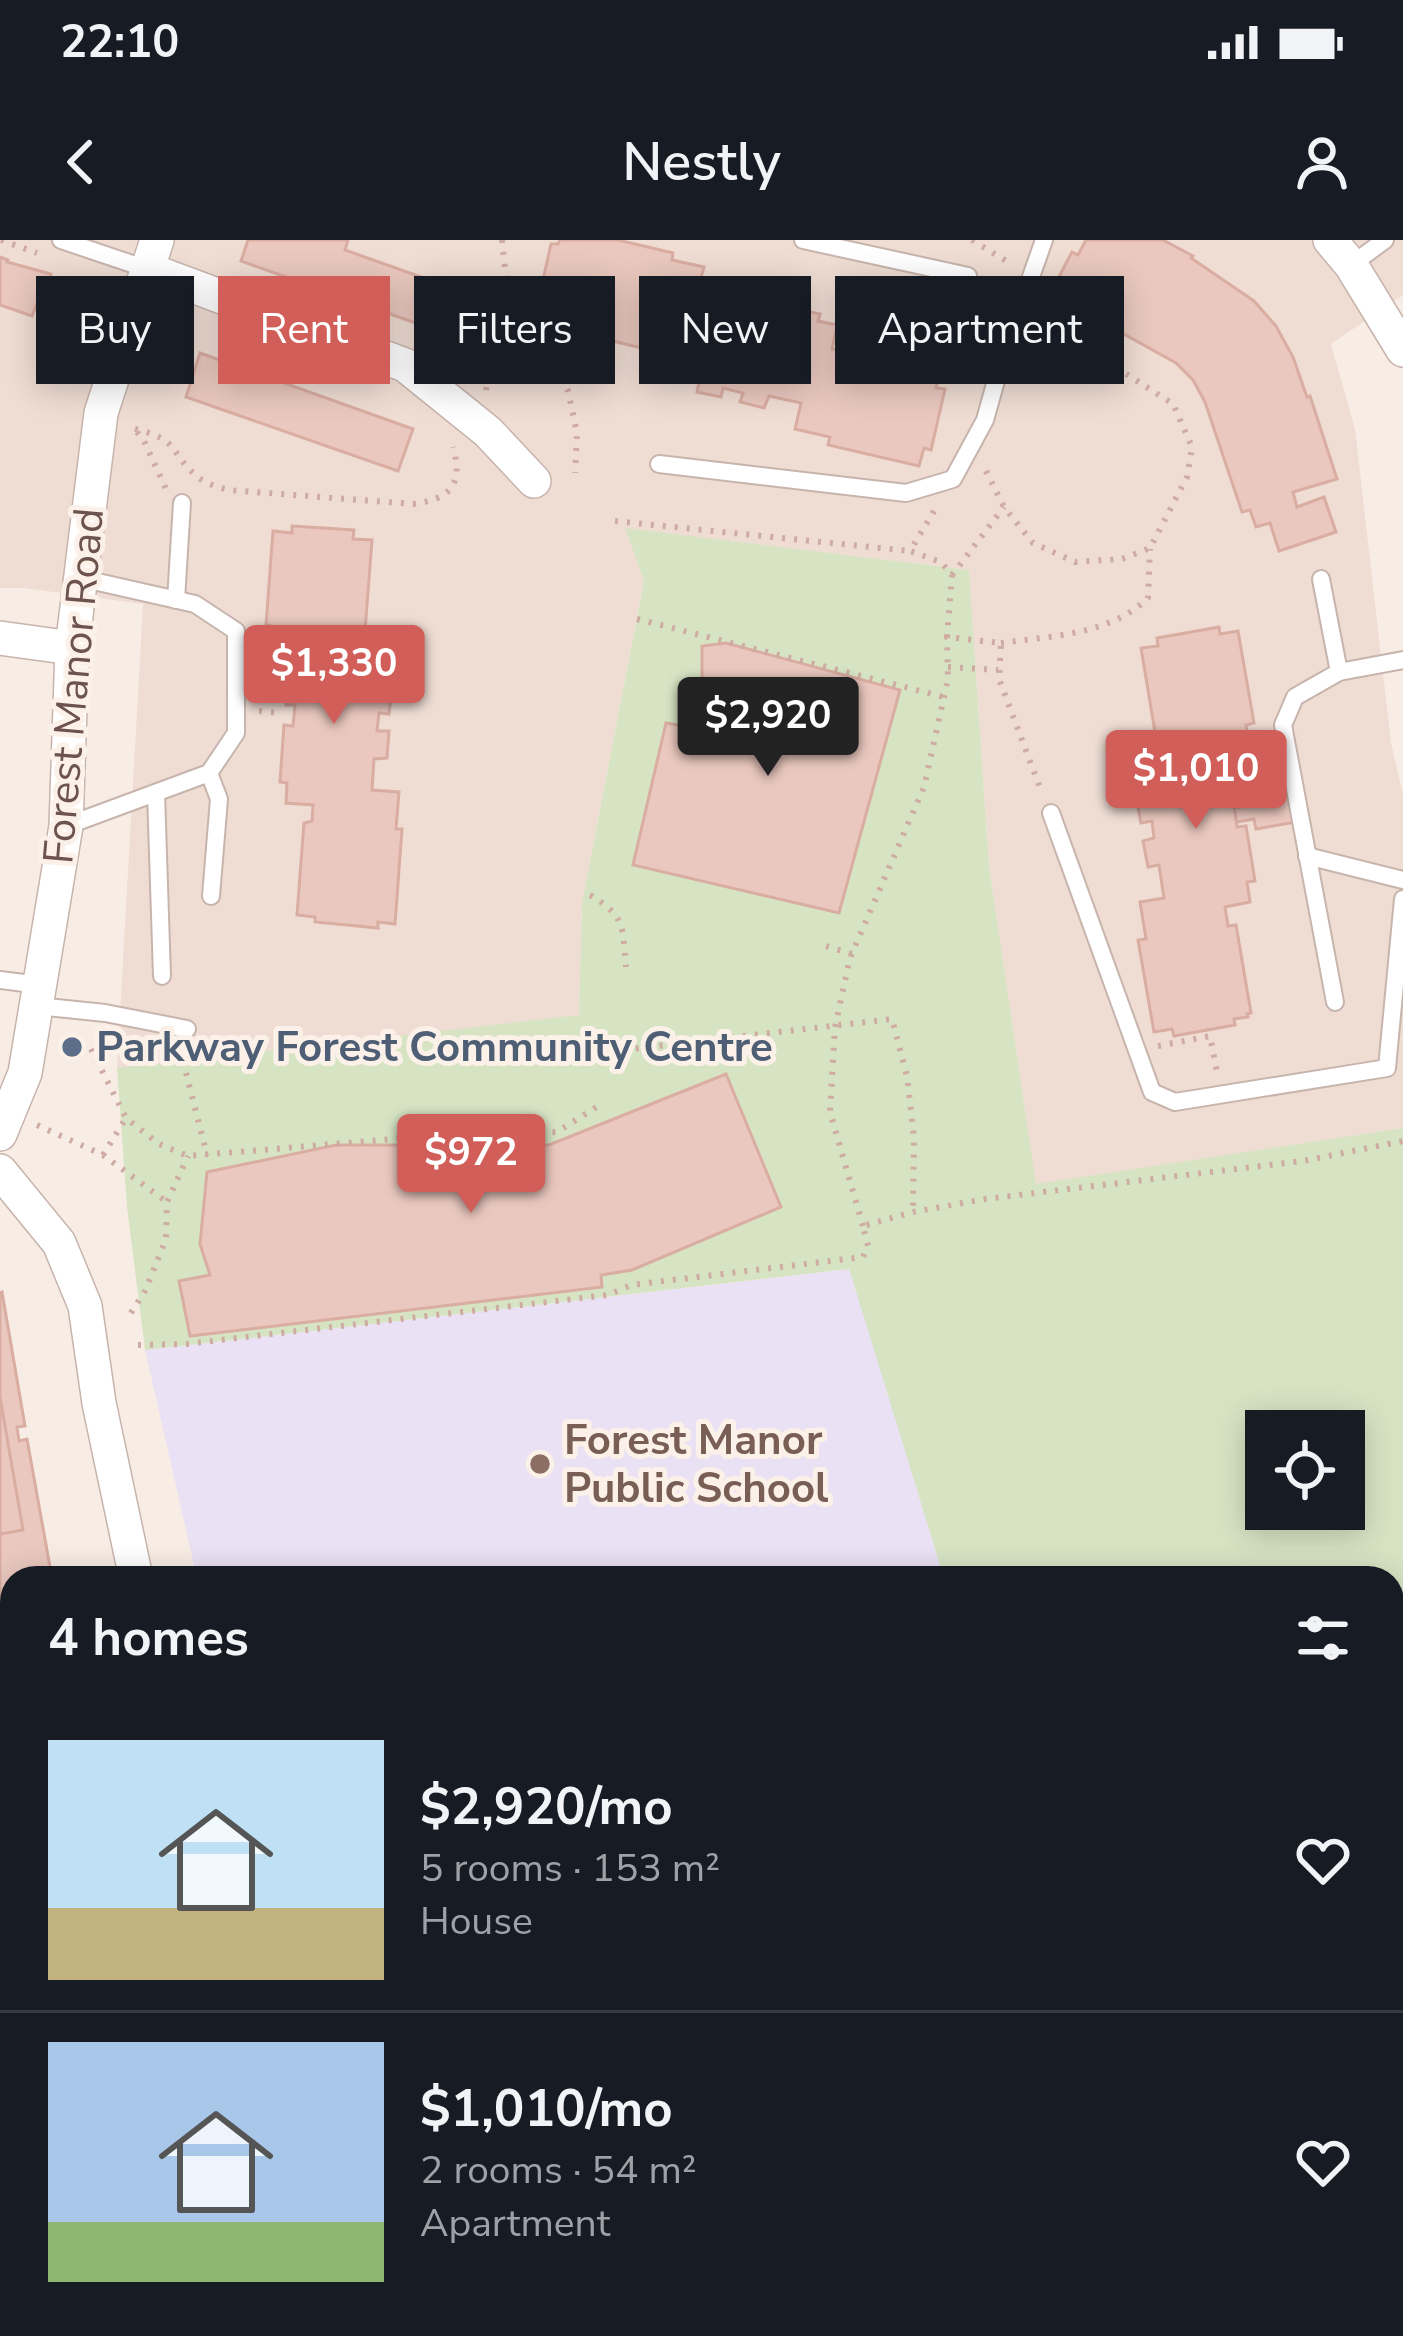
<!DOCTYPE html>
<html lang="en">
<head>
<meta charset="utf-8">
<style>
	:root { --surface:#171b24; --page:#242831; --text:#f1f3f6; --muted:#9ea1a6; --line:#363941; --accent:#d25e59 }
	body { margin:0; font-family:"Nunito Sans",sans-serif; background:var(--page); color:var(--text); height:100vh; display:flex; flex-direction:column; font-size:45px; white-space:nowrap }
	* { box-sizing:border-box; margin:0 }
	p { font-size:39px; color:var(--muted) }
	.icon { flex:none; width:66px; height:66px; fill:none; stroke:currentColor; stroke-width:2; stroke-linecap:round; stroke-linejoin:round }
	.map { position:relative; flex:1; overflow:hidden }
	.sheet { position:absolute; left:0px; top:1326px; width:1404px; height:771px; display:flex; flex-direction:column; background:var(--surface); border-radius:36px 36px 0 0; box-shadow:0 6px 30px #0003 }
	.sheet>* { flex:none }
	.hud { position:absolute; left:36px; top:36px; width:1332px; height:108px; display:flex; gap:24px }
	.buttons { position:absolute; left:1245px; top:1170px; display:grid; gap:24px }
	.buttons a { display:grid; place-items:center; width:120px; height:120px; border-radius:0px; background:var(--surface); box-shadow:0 6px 30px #0003; font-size:60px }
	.price { position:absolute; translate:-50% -102px; padding:0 27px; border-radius:12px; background:var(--accent); color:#fff; font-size:39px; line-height:78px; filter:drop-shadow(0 3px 6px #0008) }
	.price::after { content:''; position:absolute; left:50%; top:72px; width:36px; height:27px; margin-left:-18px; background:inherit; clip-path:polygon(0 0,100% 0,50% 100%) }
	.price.active { background:#222; color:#fff }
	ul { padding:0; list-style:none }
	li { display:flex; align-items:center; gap:36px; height:300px; padding:0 48px }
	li+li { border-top:3px solid var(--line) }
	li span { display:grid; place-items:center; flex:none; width:336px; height:240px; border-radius:0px; color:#555 }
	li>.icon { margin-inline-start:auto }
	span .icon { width:144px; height:144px; fill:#fffc; stroke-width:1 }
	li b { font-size:51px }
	h2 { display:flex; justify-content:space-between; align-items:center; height:144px; padding:0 48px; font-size:51px }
	.chip { padding:0 42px; border-radius:0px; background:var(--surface); box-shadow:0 6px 30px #0003; font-size:42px; line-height:108px }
	.chip.active { background:var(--accent); color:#fff }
	.status { display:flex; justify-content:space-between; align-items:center; height:84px; padding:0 60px; background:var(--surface); direction:ltr }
	.status svg { height:33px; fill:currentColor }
	header { display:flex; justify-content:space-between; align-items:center; height:156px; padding:0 48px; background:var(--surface); font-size:54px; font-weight:600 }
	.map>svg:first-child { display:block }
	.residential { fill:#efddd3 }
	.education { fill:#eae1f4 }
	.green { fill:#d7e4c4; fill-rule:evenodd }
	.building { fill:#eac8bf; stroke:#daada2; stroke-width:3 }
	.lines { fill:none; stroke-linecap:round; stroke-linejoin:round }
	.service-casing { stroke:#c7b4ac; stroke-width:20 }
	.minor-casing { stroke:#c7b4ac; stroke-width:36 }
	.path { stroke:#ceaca3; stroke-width:6; stroke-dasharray:3 9; stroke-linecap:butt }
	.service { stroke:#fff; stroke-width:16 }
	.minor { stroke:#fff; stroke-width:33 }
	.service-dot { fill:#5c6f8a; stroke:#fcf1e9; stroke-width:4.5 }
	.education-dot { fill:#8d6e63; stroke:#fcf1e9; stroke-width:4.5 }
	.labels { text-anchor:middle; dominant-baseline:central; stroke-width:10; stroke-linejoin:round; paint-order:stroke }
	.street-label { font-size:42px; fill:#6d534d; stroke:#fcf1e9 }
	.service-label { font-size:42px; font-weight:bold; fill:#4e5e75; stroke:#fcf1e9; text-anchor:start }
	.education-label { font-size:42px; font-weight:bold; fill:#785e54; stroke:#fcf1e9; text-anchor:start }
</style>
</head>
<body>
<div class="status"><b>22:10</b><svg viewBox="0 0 49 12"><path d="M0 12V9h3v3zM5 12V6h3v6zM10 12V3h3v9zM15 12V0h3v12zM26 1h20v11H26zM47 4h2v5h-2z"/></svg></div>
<header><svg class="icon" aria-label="back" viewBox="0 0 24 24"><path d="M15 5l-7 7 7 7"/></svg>Nestly<svg class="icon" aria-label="person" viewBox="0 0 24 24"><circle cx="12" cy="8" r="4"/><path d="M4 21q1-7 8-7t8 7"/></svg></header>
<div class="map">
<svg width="1403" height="2096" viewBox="0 0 1403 2096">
	<rect width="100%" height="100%" fill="#f8ede4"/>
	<g class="residential">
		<path d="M 0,0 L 1403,0 L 1403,55 L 1331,104 L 1355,189 L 1391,503 L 1403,555 L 1403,888 L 1036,945 L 989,626 L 969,330 L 626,289 L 644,340 L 582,663 L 579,776 L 117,828 L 143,364 L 24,348 L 0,348 Z"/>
		<path d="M 12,1552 L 12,2085 L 288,2085 L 291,2096 L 0,2096 L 0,1555 Z"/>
	</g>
	<g class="education">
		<path d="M 850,1029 L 944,1338 L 197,1338 L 145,1110 Z"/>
		<path d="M 404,2085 L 1057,2085 L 1055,2096 L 408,2096 Z"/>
	</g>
	<path class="green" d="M 625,288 L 969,330 L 989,626 L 1036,944 L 1403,888 L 1403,2096 L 1055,2096 L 1057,2085 L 1392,2085 L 1392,1338 L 944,1338 L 849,1029 L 145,1110 L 127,967 L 117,828 L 579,775 L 582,663 L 644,341 ZM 1266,1191 L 1344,1191 L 1344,1269 L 1266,1269 Z"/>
	<g class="building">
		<path d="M 248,0 L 348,0 L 345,10 L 469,54 L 455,97 L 241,21 Z"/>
		<path d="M 560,0 L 618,0 L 673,13 L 672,20 L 704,27 L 697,53 L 716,57 L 717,50 L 743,56 L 742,64 L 763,69 L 765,61 L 820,74 L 818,81 L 837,85 L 832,109 L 851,113 L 852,109 L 941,129 L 936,148 L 945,149 L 931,210 L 924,208 L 919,226 L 828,205 L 830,197 L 795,189 L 801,163 L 769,156 L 764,168 L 740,162 L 743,153 L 723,148 L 721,157 L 697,152 L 699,142 L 663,134 L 670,105 L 654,101 L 650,110 L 542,84 L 544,61 L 539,58 L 551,4 L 558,4 Z"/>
		<path d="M 1086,0 L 1163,0 L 1193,16 L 1191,18 L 1254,61 L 1276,86 L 1293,117 L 1307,157 L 1310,156 L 1337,239 L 1293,252 L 1297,267 L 1324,257 L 1336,292 L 1279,311 L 1270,283 L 1256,287 L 1250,270 L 1242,272 L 1205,162 L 1193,140 L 1176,123 L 1066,62 L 1070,55 L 1054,46 L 1072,12 L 1078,15 Z"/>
		<path d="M 0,17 L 8,20 L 7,22 L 51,34 L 46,49 L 43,48 L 32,76 L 0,65 Z"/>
		<path d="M 200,113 L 413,189 L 398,231 L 186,157 Z"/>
		<path d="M 292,286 L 354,290 L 353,299 L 372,300 L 365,391 L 358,391 L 356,409 L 382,411 L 379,447 L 392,447 L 389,474 L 379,473 L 377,491 L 389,491 L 387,518 L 374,519 L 372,550 L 399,552 L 396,589 L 402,589 L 395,684 L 378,682 L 378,688 L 315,682 L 315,677 L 297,675 L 304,583 L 312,581 L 313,565 L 286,563 L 287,543 L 280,542 L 284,485 L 293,486 L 295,465 L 286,465 L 288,436 L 296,437 L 297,419 L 270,417 L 272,386 L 266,385 L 273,291 L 292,293 Z"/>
		<path d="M 1219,387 L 1220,394 L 1238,391 L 1254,483 L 1246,485 L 1251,517 L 1226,521 L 1228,538 L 1238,536 L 1242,563 L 1234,565 L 1237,587 L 1246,586 L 1255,641 L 1247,642 L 1250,662 L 1225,667 L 1228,686 L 1236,685 L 1251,773 L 1247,774 L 1248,777 L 1234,779 L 1235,785 L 1174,796 L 1172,789 L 1154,792 L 1138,700 L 1146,699 L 1140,662 L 1164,658 L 1159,625 L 1148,627 L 1143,601 L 1154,598 L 1152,581 L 1141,583 L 1136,557 L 1147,555 L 1141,521 L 1167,516 L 1164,497 L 1156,498 L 1141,408 L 1158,406 L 1157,398 Z"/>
		<path d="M 726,403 L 900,450 L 839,673 L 633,625 L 666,483 L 702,489 L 702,406 Z"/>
		<path d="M 1290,547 L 1296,582 L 1256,589 L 1254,579 L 1237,582 L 1234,568 L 1252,565 L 1250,554 Z"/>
		<path d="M 726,834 L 781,967 L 632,1030 L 601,1035 L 602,1047 L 190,1096 L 179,1041 L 210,1035 L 200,1004 L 207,932 L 336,905 L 549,905 Z"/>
		<path d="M 2,1052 L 25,1186 L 17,1187 L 19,1201 L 27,1199 L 52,1338 L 12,1338 L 12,1519 L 0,1522 L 0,1053 Z"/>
		<path d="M 0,1157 L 23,1290 L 0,1294 Z"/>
		<path d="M 12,1675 L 12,1788 L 0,1748 L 0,1679 Z"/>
		<path d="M 492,2085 L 653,2085 L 656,2096 L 495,2096 Z"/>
	</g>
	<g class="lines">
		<g class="service-casing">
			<g id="service">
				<path d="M 61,0 L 147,29"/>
				<path d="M 803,0 L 968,36"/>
				<path d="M 1351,25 L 1385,0"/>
				<path d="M 659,224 L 906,253 L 953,239 L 985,180 L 1002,119 L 1044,0"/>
				<path d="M 1321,339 L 1339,432"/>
				<path d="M 176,360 L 182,263"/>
				<path d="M 209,533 L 219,559 L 211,656"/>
				<path d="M 156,553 L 162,736"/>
				<path d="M 1051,573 L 1152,852 L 1175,862 L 1387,828 L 1403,659"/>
				<path d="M 66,586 L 209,533 L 236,493 L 236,391 L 195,364 L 80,338"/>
				<path d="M 1307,616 L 1403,640"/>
				<path d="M 0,740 L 40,745"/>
				<path d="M 1335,762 L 1283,485 L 1295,457 L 1339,432 L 1403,420"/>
				<path d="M 37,766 L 105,773 L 187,789"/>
				<path d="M 0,1557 L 12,1553"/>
				<path d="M 0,1622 L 12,1618"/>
				<path d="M 685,2085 L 688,2096"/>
				<path d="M 829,2085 L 833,2096"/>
			</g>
		</g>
		<g class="minor-casing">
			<g id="minor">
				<path d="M 1330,0 L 1351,25 L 1403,110"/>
				<path d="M 147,29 L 405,125 L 488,192 L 534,241"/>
				<path d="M 0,398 L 72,408"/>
				<path d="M 0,894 L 25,833 L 66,586 L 72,408 L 101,173 L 157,0"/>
				<path d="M 0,931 L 59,1003 L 85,1066 L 99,1163 L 136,1338"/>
				<path d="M 353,2085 L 356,2096"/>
			</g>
		</g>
		<g class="path">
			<path d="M 1,0 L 37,13"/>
			<path d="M 502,0 L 509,67 L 568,151 L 577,193 L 575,233"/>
			<path d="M 972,0 L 1008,22"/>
			<path d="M 486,150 L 494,112 L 517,78"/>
			<path d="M 135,189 C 182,200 168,213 199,238 C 207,244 218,247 228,250 L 413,264 C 450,259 464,245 453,207"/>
			<path d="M 137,192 L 144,201 L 166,249"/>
			<path d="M 986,231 L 1004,267 L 1033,303 L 1075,322 L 1122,319 L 1150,308 L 1187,237 L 1192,207 L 1173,164 L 1042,80"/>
			<path d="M 934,271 L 910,311 L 941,322 L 952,335 L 947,397 L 1001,403 L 999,439 L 1042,553"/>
			<path d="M 615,281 L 910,311"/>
			<path d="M 952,335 L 1004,267"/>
			<path d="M 637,379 L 944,457"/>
			<path d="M 1001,403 C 1051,396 1110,395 1148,358 L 1150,309"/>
			<path d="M 948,427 L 998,430"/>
			<path d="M 259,471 L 280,473"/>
			<path d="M 590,655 C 627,677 622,688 626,727"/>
			<path d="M 826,706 L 852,714"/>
			<path d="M 1158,806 L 1210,796 L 1217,832"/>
			<path d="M 91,809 L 126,878 L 159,904 L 188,916 L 431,896 L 557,892 L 598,866"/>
			<path d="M 175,812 L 184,825 L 207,915"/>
			<path d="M 588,814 L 892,779 L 907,836 L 914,897 L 913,972"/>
			<path d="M 37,885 L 103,915 L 167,962"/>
			<path d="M 103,915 L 126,878"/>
			<path d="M 863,986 L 830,872 L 835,787 L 850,718 L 924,547 L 948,439 L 947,397"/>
			<path d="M 131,1073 L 145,1051 L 166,999 L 167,962 L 188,916"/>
			<path d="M 138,1105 L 186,1104 L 608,1055 L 631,1045 L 863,1017 L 868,1006 L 863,986 L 913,972 L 985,959 L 1303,921 L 1403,901"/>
			<path d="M 446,2085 L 449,2096"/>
			<path d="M 912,2096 L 944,2086"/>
		</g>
		<use href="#service" class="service"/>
		<use href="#minor" class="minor"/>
	</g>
	<circle class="service-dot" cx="72" cy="807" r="12"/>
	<circle class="education-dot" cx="540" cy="1224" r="12"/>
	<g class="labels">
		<g class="street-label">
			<text transform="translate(74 446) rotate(-85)">Forest Manor Road</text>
		</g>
		<g class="service-label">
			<text x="96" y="807">Parkway Forest Community Centre</text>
		</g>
		<g class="education-label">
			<text x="564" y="1200">Forest Manor<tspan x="564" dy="48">Public School</tspan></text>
		</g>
	</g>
</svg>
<div class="buttons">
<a><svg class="icon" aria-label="locate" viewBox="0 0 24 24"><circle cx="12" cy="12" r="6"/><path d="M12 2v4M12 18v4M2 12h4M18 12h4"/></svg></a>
</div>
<b class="price" style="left:334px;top:487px">$1,330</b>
<b class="price active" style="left:768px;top:539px">$2,920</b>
<b class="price" style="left:1196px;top:592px">$1,010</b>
<b class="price" style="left:471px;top:976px">$972</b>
<div class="hud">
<a class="chip">Buy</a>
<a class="chip active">Rent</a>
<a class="chip">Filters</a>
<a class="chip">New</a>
<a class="chip">Apartment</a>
</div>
<section class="sheet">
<h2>4 homes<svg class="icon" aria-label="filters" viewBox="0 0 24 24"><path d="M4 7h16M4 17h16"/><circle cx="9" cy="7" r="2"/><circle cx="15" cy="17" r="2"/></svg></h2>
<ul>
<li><span style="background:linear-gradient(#bfe0f5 70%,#c2b280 0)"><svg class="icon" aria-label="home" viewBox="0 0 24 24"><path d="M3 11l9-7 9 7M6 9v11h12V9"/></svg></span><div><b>$2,920/mo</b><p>5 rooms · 153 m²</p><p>House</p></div><svg class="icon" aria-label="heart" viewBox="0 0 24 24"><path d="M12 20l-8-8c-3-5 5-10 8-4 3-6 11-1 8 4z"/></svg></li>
<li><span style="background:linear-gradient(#a9c7e8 75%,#8fb573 0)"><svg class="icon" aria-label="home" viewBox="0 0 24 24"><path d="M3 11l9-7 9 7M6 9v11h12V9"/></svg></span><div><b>$1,010/mo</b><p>2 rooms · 54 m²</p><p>Apartment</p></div><svg class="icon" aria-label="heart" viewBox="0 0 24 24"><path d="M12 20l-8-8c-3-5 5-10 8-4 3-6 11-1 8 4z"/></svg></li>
</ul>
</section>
</div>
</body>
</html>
